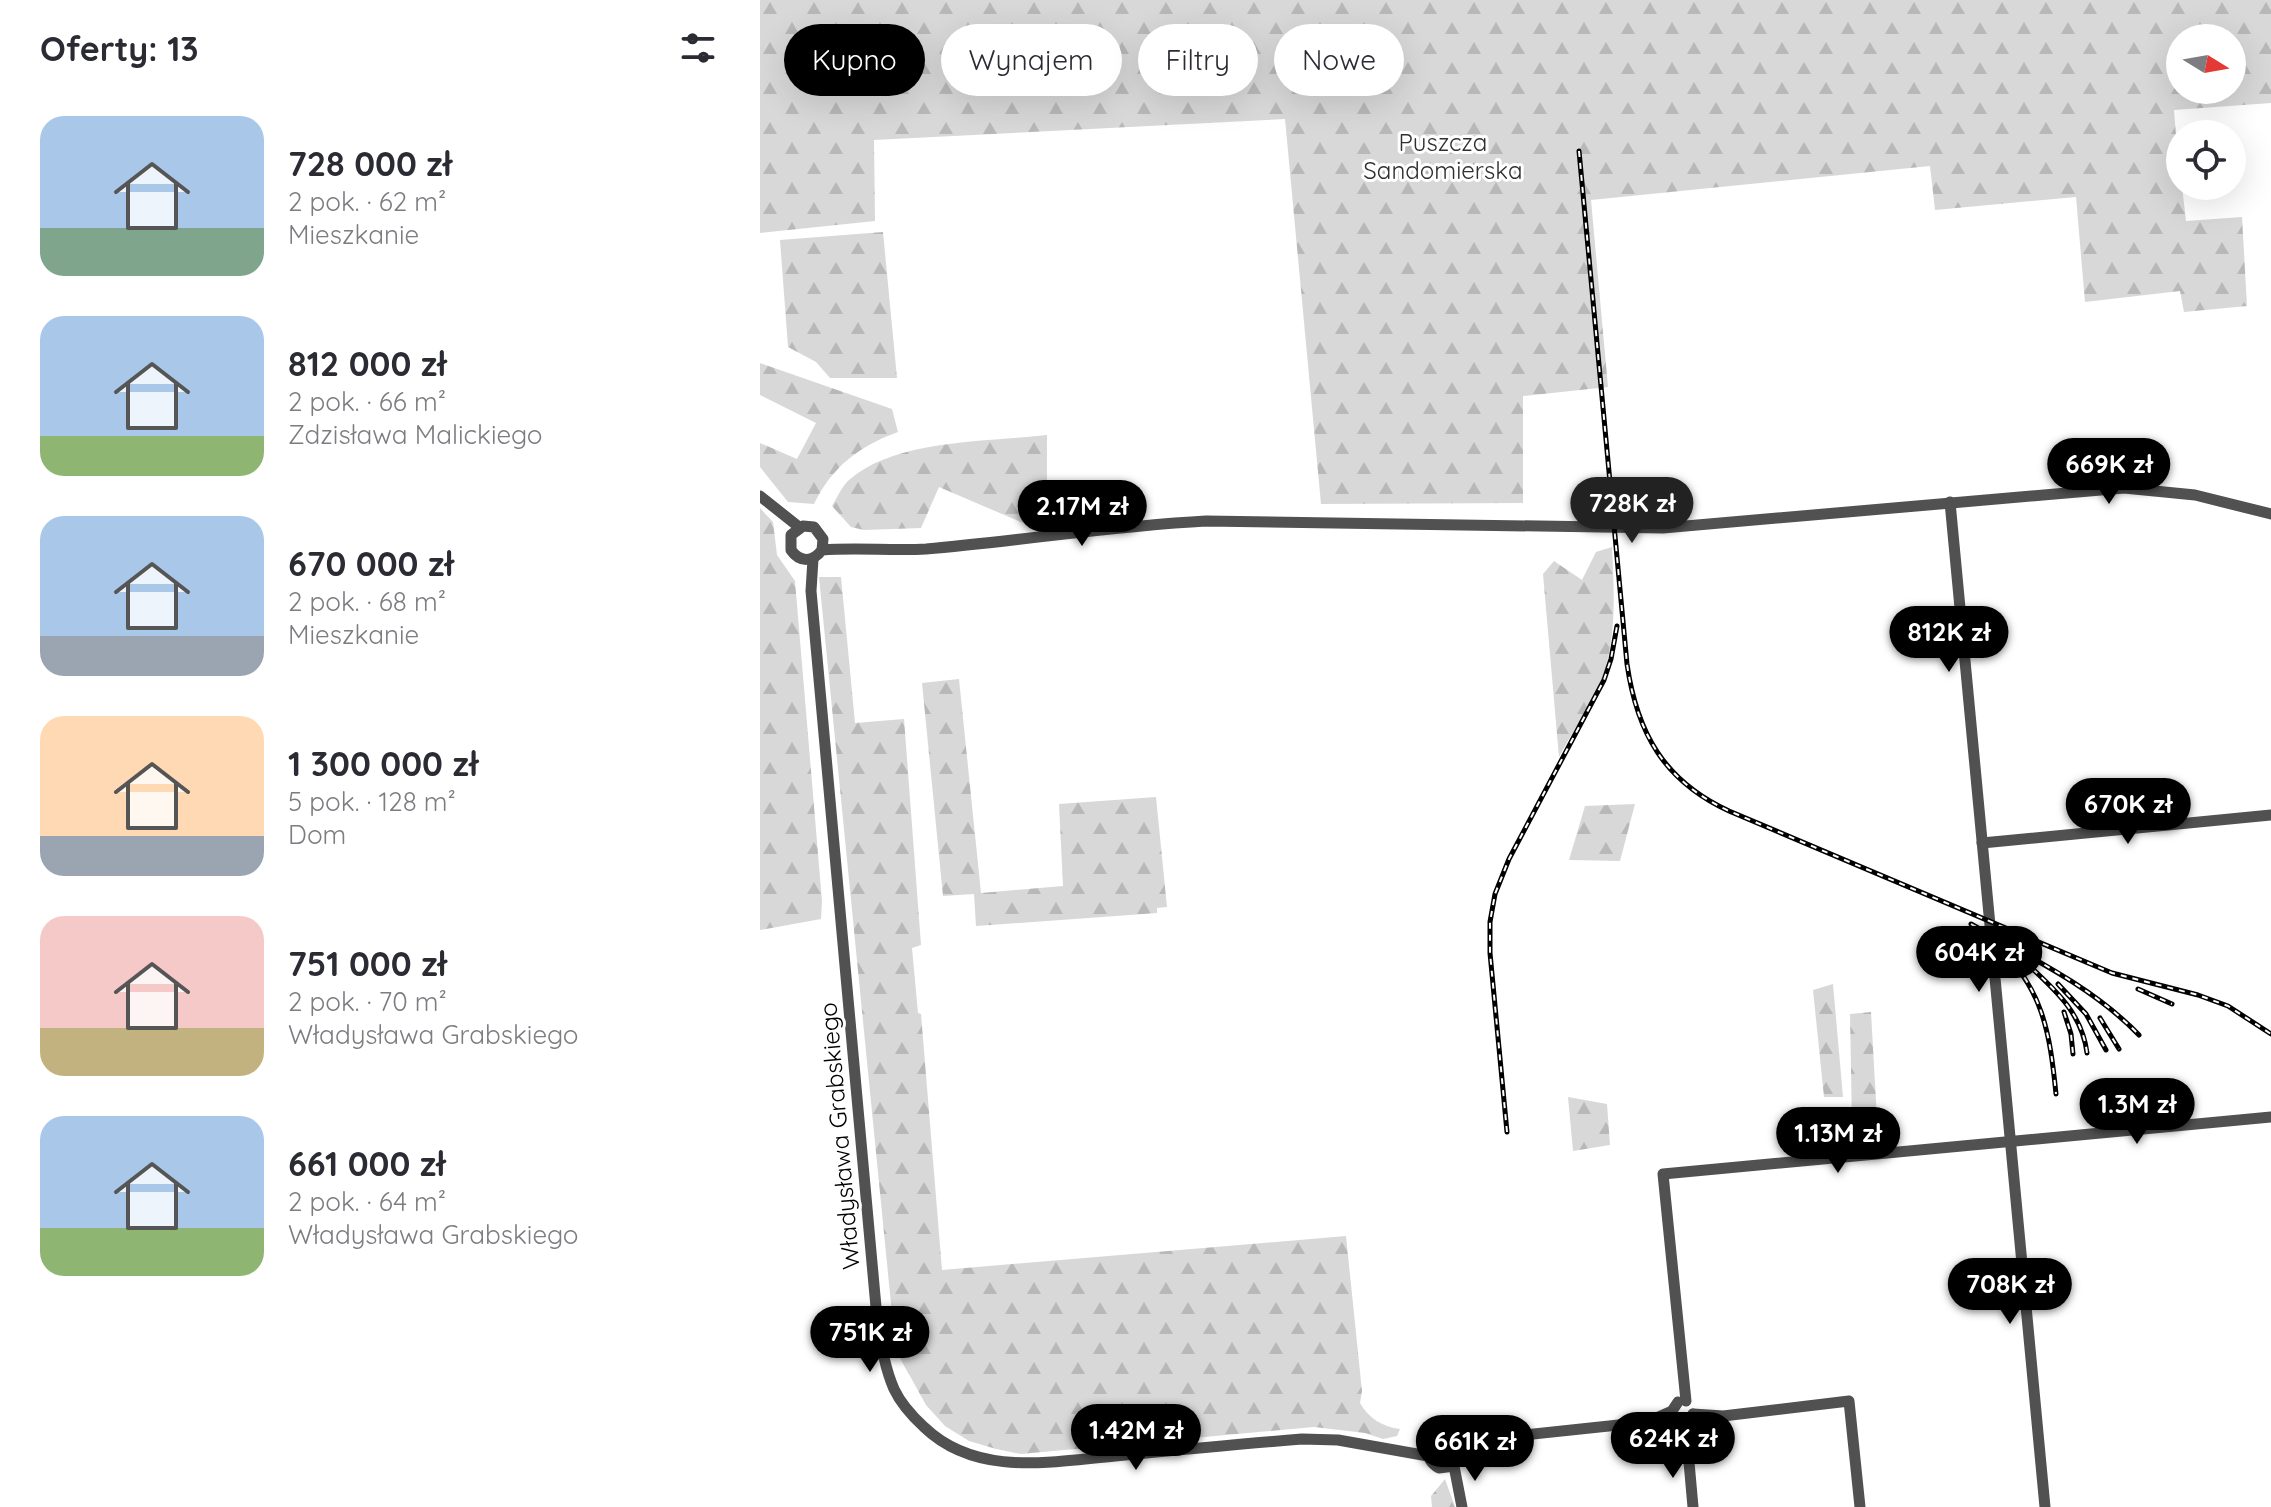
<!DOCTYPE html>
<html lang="pl">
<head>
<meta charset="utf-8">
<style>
	:root { --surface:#fff; --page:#f7f7f7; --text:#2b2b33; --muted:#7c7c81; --accent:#000 }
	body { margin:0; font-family:Quicksand,sans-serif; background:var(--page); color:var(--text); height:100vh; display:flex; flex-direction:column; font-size:30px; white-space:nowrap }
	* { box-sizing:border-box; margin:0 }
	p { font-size:26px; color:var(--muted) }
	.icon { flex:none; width:44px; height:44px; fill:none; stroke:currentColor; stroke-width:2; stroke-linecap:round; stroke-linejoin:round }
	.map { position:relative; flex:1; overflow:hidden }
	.panel { display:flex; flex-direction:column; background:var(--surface); width:760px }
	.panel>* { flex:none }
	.top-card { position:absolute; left:24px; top:24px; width:760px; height:72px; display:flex; gap:16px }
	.needle { width:52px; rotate:101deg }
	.tools { position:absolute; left:1406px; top:24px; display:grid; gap:16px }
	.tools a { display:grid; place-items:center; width:80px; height:80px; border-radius:50%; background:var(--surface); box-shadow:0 8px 32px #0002; font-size:40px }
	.price { position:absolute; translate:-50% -68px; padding:0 18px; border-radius:28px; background:var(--accent); color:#fff; font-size:26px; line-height:52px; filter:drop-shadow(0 2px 4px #0008) }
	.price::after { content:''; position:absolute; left:50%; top:48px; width:24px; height:18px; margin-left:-12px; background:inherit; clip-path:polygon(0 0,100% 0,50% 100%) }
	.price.on { background:#222; color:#fff }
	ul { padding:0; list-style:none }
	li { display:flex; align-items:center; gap:24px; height:200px; padding:0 40px }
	li span { display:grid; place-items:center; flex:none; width:224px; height:160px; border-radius:24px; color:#555 }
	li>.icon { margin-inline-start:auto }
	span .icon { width:96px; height:96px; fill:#fffc; stroke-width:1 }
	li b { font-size:34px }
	h2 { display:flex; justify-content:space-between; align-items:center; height:96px; padding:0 40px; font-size:34px }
	.tag { padding:0 28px; border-radius:36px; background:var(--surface); box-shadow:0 8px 32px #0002; font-size:28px; line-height:72px }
	.tag.on { background:var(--accent); color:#fff }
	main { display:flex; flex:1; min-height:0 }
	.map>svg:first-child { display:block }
	.forest { fill:url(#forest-firs); fill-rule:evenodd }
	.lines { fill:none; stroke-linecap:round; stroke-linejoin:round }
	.minor { stroke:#515151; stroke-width:11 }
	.rail-casing { stroke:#000; stroke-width:5 }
	.rail { stroke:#fff; stroke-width:2; stroke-dasharray:6; stroke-linecap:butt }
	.labels { text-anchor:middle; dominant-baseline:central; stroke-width:6; stroke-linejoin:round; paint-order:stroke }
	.park-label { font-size:24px; fill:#2f2f2f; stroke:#fff }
	.street-label { font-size:24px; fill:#000; stroke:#fff }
</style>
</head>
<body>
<main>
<section class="panel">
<h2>Oferty: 13<svg class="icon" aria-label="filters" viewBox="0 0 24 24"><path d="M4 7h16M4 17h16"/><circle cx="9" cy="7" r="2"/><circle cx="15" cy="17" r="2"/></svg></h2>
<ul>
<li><span style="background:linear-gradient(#a9c7e8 70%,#7fa58c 0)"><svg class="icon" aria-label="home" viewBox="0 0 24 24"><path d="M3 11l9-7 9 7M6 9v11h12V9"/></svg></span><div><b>728 000 zł</b><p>2 pok. · 62 m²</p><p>Mieszkanie</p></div></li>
<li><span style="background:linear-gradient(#a9c7e8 75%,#8fb573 0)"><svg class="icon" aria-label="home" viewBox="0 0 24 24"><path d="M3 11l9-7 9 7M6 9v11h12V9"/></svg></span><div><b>812 000 zł</b><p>2 pok. · 66 m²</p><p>Zdzisława Malickiego</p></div></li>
<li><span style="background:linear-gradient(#a9c7e8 75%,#9aa5b1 0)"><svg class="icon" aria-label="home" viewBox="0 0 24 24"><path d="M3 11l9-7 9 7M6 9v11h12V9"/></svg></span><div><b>670 000 zł</b><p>2 pok. · 68 m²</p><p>Mieszkanie</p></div></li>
<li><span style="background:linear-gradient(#ffd9b3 75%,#9aa5b1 0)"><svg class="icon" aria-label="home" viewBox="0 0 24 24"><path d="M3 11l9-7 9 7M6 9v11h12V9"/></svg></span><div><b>1 300 000 zł</b><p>5 pok. · 128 m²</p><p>Dom</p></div></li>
<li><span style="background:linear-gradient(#f6c9c9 70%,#c2b280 0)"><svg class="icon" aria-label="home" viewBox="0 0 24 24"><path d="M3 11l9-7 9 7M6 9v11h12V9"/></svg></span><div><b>751 000 zł</b><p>2 pok. · 70 m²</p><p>Władysława Grabskiego</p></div></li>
<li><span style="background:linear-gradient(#a9c7e8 70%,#8fb573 0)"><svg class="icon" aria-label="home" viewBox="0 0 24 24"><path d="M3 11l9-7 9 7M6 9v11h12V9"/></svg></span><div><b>661 000 zł</b><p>2 pok. · 64 m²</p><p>Władysława Grabskiego</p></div></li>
</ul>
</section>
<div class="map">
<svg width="1511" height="1507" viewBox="0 0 1511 1507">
	<defs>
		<pattern id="forest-firs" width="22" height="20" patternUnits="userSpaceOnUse" patternTransform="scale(2)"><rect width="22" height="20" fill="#d8d8d8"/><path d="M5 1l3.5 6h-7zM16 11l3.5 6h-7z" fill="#b8b8b8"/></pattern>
	</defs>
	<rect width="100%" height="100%" fill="#fff"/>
	<g class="forest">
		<path d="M 0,0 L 1511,0 L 1511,103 L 1414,110 L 1420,186 L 1422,186 L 1426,221 L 1482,217 L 1487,306 L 1424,312 L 1420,291 L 1325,302 L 1316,197 L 1175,210 L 1170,166 L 831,200 L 848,387 L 763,396 L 763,503 L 561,504 L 525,119 L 114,140 L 115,221 L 0,233 ZM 1420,38 L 1472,38 L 1472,90 L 1420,90 Z"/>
		<path d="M 123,232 L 137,378 L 70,378 L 56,362 L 28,347 L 20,240 Z"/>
		<path d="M 0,363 L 132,409 L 138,432 C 99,446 72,467 54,504 L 28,502 L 0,467 L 0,443 L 37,459 L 56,423 L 0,395 Z"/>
		<path d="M 287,435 L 287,487 L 293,499 L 311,506 L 341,504 L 362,513 L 263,523 L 179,487 L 161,528 L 104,530 L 91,527 L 72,506 C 77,498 82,486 89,480 C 135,439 227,442 287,435 Z"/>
		<path d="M 0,508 L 13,522 L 17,555 L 35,581 L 62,901 L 61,919 L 0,930 Z"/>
		<path d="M 852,547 C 854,588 857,636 843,676 C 833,702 812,732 799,757 L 783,574 L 794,561 L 822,580 L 836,552 Z"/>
		<path d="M 59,577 L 81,577 L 95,723 L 144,719 L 161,945 L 152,948 L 158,1013 L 161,1014 L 182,1270 L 586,1236 L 602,1391 L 600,1403 C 608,1418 623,1427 640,1429 L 637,1436 L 623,1439 L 605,1433 L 554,1427 L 261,1454 L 236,1449 L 209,1441 L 185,1426 L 166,1405 L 140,1358 L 133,1324 Z"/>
		<path d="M 199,679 L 221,893 L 303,886 L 299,804 L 396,797 L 407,907 L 397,908 L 397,913 L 216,926 L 214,894 L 183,896 L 162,683 Z"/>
		<path d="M 875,804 L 860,861 L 809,860 L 825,806 Z"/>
		<path d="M 1073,984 L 1083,1097 L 1064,1097 L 1053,990 Z"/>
		<path d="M 1111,1012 L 1117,1119 L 1092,1124 L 1090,1014 Z"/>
		<path d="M 808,1097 L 847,1104 L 850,1145 L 813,1151 Z"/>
		<path d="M 685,1479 L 695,1507 L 672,1507 L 671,1496 Z"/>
	</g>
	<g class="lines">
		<g class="minor">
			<path d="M 0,496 L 39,527"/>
			<path d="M 1190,502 L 1285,1507"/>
			<path d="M 62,550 L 63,539 L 54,527 L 43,526 L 31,535 L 31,550 C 40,563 53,562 62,550 C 96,547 131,551 166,549 C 259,541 352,526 446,521 L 903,528 L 1364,488 L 1435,495 L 1511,514"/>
			<path d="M 53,559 L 51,591 L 117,1318 C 121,1342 124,1366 134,1389 C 141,1404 152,1416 164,1427 C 216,1477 290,1462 355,1456 C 417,1450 479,1444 542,1439 L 578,1440 L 668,1456"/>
			<path d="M 1222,843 L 1511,815"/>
			<path d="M 926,1401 L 903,1174 L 1511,1117"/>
			<path d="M 933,1414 L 963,1416 L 1089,1401 L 1100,1507"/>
			<path d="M 894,1419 L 912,1411 L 918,1402"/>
			<path d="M 929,1421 L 928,1451 L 933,1507"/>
			<path d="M 698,1442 L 701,1453 L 694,1466 L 679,1468 C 664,1459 664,1443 679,1435 L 690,1436 L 698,1442 L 915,1419 L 923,1423 L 931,1419 L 933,1414"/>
			<path d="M 694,1466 L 702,1507"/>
		</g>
		<g class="rail-casing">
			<g id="rail">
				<path d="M 819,151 L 867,664 C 877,733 904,781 969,811 L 1352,973 L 1438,995 L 1468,1006 L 1511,1034"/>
				<path d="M 1211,924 C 1268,956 1333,987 1379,1035"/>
				<path d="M 1232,942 C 1283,984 1290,1034 1296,1094"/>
				<path d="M 1264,961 C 1293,988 1322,1012 1327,1053"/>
				<path d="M 1298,984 L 1326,1014 L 1346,1050"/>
				<path d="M 1378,989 L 1412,1004"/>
				<path d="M 1304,1012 L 1311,1034 L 1313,1054"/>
				<path d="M 1340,1018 L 1359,1049"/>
				<path d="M 747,1132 L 730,953 L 730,922 L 735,894 L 749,859 L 844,680 L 851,659 L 857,626"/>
			</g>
		</g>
		<use href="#rail" class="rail"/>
	</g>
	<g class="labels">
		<g class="park-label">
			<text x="683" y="142">Puszcza<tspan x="683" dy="28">Sandomierska</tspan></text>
		</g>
		<g class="street-label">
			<text transform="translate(79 1136) rotate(-95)">Władysława Grabskiego</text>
		</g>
	</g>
</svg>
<div class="tools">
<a><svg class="needle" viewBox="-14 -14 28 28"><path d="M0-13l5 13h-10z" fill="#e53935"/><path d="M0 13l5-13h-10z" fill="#7c7c81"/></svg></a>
<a><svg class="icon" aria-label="locate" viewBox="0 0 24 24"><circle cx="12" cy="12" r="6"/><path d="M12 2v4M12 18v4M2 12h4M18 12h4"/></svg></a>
</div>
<b class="price" style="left:1349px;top:506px">669K zł</b>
<b class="price on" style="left:872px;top:545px">728K zł</b>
<b class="price" style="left:322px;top:548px">2.17M zł</b>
<b class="price" style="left:1189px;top:674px">812K zł</b>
<b class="price" style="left:1368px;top:846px">670K zł</b>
<b class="price" style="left:1219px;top:994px">604K zł</b>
<b class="price" style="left:1377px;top:1146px">1.3M zł</b>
<b class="price" style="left:1078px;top:1175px">1.13M zł</b>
<b class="price" style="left:1250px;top:1326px">708K zł</b>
<b class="price" style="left:110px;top:1374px">751K zł</b>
<b class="price" style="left:376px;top:1472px">1.42M zł</b>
<b class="price" style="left:913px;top:1480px">624K zł</b>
<b class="price" style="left:715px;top:1483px">661K zł</b>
<div class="top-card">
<a class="tag on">Kupno</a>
<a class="tag">Wynajem</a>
<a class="tag">Filtry</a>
<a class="tag">Nowe</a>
</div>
</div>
</main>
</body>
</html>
